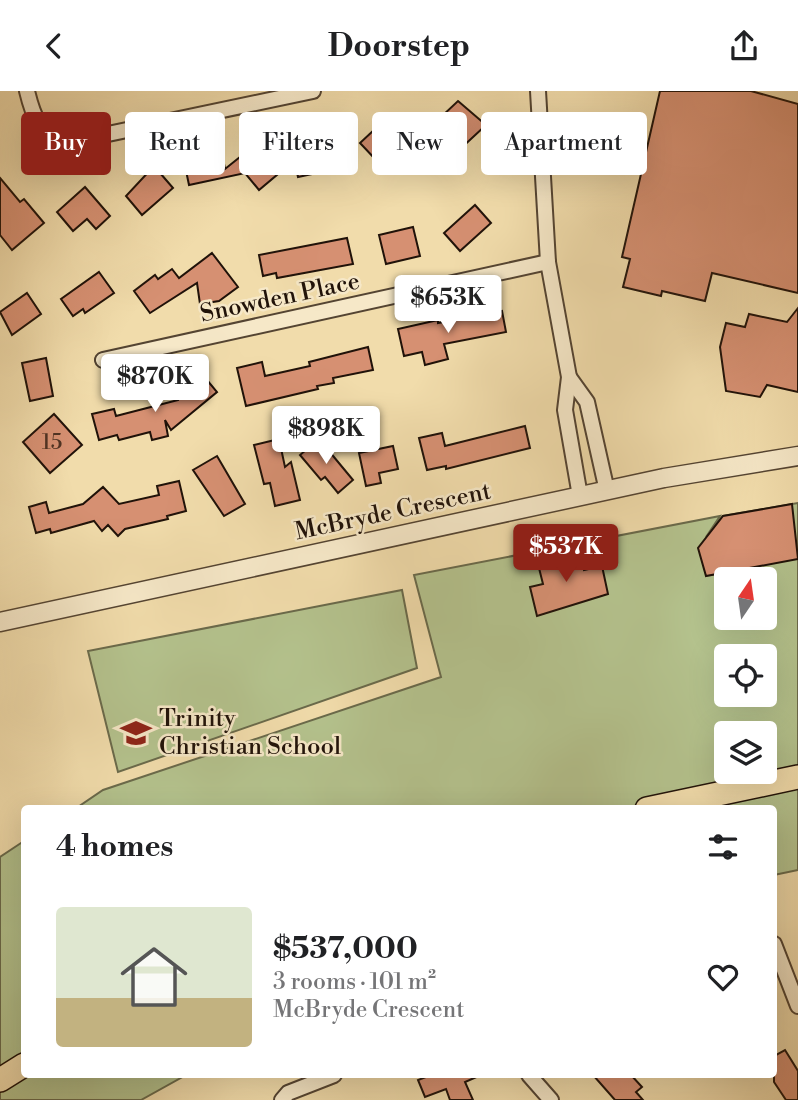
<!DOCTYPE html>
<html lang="en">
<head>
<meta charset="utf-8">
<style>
	:root { --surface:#fff; --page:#f6f6f6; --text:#202124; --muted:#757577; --accent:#8f2418 }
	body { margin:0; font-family:"Libre Bodoni",serif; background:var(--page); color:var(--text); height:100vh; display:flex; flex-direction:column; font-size:26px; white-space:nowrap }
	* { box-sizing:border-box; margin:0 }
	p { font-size:23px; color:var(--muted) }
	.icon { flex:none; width:38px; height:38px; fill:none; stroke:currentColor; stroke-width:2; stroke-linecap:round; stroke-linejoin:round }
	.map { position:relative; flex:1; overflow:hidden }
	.drawer { position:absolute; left:21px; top:714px; width:756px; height:273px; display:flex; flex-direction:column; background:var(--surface); border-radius:7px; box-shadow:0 7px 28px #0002 }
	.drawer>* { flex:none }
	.banner { position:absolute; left:21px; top:21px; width:756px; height:63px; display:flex; gap:14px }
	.needle { width:46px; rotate:13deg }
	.tools { position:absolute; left:714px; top:476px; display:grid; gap:14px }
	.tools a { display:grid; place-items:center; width:63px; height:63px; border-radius:7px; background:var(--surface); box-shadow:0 7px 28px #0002; font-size:35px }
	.price { position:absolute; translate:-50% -60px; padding:0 16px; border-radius:7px; background:#fff; color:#222; font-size:23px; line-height:46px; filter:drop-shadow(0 2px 4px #0008) }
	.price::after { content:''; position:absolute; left:50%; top:42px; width:21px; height:16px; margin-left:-10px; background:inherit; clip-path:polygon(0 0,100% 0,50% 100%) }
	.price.current { background:var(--accent); color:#fff }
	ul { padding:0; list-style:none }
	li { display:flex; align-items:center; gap:21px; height:175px; padding:0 35px }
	li span { display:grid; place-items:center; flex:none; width:196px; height:140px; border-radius:7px; color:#555 }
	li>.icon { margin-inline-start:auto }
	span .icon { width:84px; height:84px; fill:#fffc; stroke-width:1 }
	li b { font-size:30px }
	h2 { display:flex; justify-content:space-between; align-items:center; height:84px; padding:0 35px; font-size:30px }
	.tag { padding:0 24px; border-radius:7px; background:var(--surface); box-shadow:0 7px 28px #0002; font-size:24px; line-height:63px }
	.tag.current { background:var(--accent); color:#fff }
	header { display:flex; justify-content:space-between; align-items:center; height:91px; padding:0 35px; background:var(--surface); font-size:32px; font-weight:800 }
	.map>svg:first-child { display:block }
	.green { fill:#b4c28d; stroke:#6a6a4b; stroke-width:2; fill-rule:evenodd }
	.building { fill:#d69072; stroke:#201209; stroke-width:2 }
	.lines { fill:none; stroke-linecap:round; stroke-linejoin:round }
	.minor-casing { stroke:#544432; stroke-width:18 }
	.tertiary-casing { stroke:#544432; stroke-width:21 }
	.primary-casing { stroke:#201209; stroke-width:26 }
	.minor { stroke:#f6e8c8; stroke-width:14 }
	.tertiary { stroke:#f6e8c8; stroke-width:18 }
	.primary { stroke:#f1dcab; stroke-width:23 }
	.labels { text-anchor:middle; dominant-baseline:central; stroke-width:5; stroke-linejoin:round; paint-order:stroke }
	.number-label { font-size:21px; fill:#4e3223 }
	.street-label { font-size:24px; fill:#201209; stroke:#f6e8c8 }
	.poi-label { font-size:24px; fill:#201209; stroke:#f6e8c8; text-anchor:start }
</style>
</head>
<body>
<header><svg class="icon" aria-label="back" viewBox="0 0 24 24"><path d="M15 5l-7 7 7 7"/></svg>Doorstep<svg class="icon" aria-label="share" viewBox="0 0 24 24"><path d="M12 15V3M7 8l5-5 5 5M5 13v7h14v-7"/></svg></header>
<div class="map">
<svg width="798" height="1009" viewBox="0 0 798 1009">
	<rect width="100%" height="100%" fill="#f1dcab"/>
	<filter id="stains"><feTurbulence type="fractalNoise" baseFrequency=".00286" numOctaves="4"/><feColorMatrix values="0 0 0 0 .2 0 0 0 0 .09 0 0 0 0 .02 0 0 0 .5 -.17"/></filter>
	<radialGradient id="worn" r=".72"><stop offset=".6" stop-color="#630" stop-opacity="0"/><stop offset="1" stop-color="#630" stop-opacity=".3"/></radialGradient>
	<g class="green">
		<path d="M 798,412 L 798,779 L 774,784 L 774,718 L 75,718 L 103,699 L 441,586 L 414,484 L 720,425 L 706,446 L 723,425 ZM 726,488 L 765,488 L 765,527 L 726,527 ZM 726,565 L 765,565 L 765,604 L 726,604 ZM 726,642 L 765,642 L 765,681 L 726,681 Z"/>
		<path d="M 402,499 L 417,577 L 118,681 L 88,560 Z"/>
		<path d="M 24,750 L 24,984 L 186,984 L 141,1009 L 0,1009 L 0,766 Z"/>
	</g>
	<g class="building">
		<path d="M 660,0 L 751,0 L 798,13 L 798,202 L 712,182 L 705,210 L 662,200 L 661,205 L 623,196 L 630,168 L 622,166 Z"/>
		<path d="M 458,10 L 486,34 L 458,60 L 463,48 L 441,26 Z"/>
		<path d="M 389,25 L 406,42 L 377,70 L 360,52 Z"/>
		<path d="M 312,41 L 316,61 L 335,57 L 340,77 L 298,86 L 289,46 Z"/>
		<path d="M 255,54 L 278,83 L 259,99 L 245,82 L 189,94 L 184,70 L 222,62 L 225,78 Z"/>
		<path d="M 154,75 L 173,97 L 142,124 L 126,105 Z"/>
		<path d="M 0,87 L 20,111 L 24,108 L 44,132 L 12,159 L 0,144 Z"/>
		<path d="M 85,96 L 110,125 L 96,138 L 87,128 L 73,140 L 57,121 Z"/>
		<path d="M 475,114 L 491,132 L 460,160 L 444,142 Z"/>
		<path d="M 413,136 L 420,165 L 386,173 L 379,144 Z"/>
		<path d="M 347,147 L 353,173 L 277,187 L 276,182 L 263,185 L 259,164 Z"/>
		<path d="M 212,162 L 238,196 L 219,210 L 200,213 L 197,192 L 150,222 L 134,200 L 155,184 L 158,188 L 172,178 L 179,187 Z"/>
		<path d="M 99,181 L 114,202 L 85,222 L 83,218 L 73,225 L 61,208 Z"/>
		<path d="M 27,202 L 41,223 L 12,244 L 0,221 Z"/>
		<path d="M 798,217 L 798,301 L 767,294 L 760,306 L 726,300 L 720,256 L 726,232 L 745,236 L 749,223 L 787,231 Z"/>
		<path d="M 502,220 L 506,241 L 444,253 L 448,268 L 425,274 L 422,261 L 404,265 L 398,238 L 438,229 L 438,232 Z"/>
		<path d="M 368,256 L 373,279 L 333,287 L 334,292 L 317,295 L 318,298 L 246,315 L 237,277 L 262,271 L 265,285 L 310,275 L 309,271 Z"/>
		<path d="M 46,267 L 53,305 L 30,310 L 22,272 Z"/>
		<path d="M 202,283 L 217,301 L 171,339 L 165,329 L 168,345 L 152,349 L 150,341 L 119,349 L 117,344 L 99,349 L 92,323 L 114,318 L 116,325 L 178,309 L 177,304 Z"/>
		<path d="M 54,323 L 82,354 L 50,382 L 23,351 Z"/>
		<path d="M 525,335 L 530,357 L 446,378 L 446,375 L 427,379 L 419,347 L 442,342 L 445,355 Z"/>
		<path d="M 279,348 L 285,376 L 291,371 L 300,409 L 275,415 L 270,392 L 264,393 L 254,354 Z"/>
		<path d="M 319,348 L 353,389 L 338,402 L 325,386 L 321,389 L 300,364 Z"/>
		<path d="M 393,355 L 398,378 L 379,382 L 381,392 L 366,395 L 359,362 Z"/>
		<path d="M 217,365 L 245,413 L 224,425 L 193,379 Z"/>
		<path d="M 179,390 L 186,420 L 167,425 L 168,428 L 125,438 L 118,445 L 108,434 L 102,440 L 94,430 L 51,442 L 50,438 L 36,442 L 29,416 L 46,411 L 49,422 L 83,413 L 103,396 L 119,413 L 159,404 L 157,395 Z"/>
		<path d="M 792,413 L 798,468 L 706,485 L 698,457 L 723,425 Z"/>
		<path d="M 578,461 L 584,479 L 602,475 L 608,503 L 537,525 L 530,496 L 543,493 L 537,469 Z"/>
		<path d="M 785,959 L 798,980 L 798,1009 L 786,1009 L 774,991 L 774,965 Z"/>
		<path d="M 431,984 L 481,984 L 465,991 L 473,1009 L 450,1009 L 446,998 L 425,1006 L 418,989 Z"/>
		<path d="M 593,984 L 631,984 L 642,996 L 636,1001 L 643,1009 L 615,1009 Z"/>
	</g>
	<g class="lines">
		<g class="minor-casing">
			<g id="minor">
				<path d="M 27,0 C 33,25 39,42 65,52 L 313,0"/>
				<path d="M 538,0 L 548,171 L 569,286 L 565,319 L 580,405"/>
				<path d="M 103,269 L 548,171"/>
				<path d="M 569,286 L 587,311 L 607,400"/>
				<path d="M 774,853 L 798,915"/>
				<path d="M 529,984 L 551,1009"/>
				<path d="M 282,1009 L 288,1002 L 334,984"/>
			</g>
		</g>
		<g class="tertiary-casing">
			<path id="tertiary" d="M 0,531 L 664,387 L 798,365"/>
		</g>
		<g class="primary-casing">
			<g id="primary">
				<path d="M 647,718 L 798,686"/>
				<path d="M 0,989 L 24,974"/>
			</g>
		</g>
		<use href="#minor" class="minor"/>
		<use href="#tertiary" class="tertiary"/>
		<use href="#primary" class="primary"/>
	</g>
	<defs>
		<g id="school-bare" transform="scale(2.415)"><path d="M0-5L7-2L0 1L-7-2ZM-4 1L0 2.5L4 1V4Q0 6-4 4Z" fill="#8f2418" stroke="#f6e8c8" stroke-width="2.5" paint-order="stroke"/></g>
	</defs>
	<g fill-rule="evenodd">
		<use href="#school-bare" x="136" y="642"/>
	</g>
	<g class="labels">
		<g class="number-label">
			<text x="52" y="352">15</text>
		</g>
		<g class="street-label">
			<text transform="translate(280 207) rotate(-12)">Snowden Place</text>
			<text transform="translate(393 421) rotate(-12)">McBryde Crescent</text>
		</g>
		<g class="poi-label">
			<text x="159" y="628">Trinity<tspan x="159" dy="28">Christian School</tspan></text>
		</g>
	</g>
	<rect width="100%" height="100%" filter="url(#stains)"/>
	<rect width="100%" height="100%" fill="url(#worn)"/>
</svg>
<div class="tools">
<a><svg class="needle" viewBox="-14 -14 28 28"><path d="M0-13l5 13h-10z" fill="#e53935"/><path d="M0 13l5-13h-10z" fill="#757577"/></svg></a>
<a><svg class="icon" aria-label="locate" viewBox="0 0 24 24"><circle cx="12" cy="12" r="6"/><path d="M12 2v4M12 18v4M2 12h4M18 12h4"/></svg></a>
<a><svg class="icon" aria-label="layers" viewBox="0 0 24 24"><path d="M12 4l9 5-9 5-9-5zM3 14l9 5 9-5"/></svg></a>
</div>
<b class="price" style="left:448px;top:244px">$653K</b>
<b class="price" style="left:155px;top:323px">$870K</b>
<b class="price" style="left:326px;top:375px">$898K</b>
<b class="price current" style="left:566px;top:493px">$537K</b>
<div class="banner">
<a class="tag current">Buy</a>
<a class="tag">Rent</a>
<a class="tag">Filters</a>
<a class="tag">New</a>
<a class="tag">Apartment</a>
</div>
<section class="drawer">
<h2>4 homes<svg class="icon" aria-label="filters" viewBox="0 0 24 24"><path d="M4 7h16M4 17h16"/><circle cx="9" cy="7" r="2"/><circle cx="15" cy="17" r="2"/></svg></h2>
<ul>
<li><span style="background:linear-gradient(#dfe7d0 65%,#c2b280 0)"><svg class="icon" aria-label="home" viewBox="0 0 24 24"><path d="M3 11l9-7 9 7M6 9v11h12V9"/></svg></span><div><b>$537,000</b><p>3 rooms · 101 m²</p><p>McBryde Crescent</p></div><svg class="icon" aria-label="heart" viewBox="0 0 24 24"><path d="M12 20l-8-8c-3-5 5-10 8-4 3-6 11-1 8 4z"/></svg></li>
</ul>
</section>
</div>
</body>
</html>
